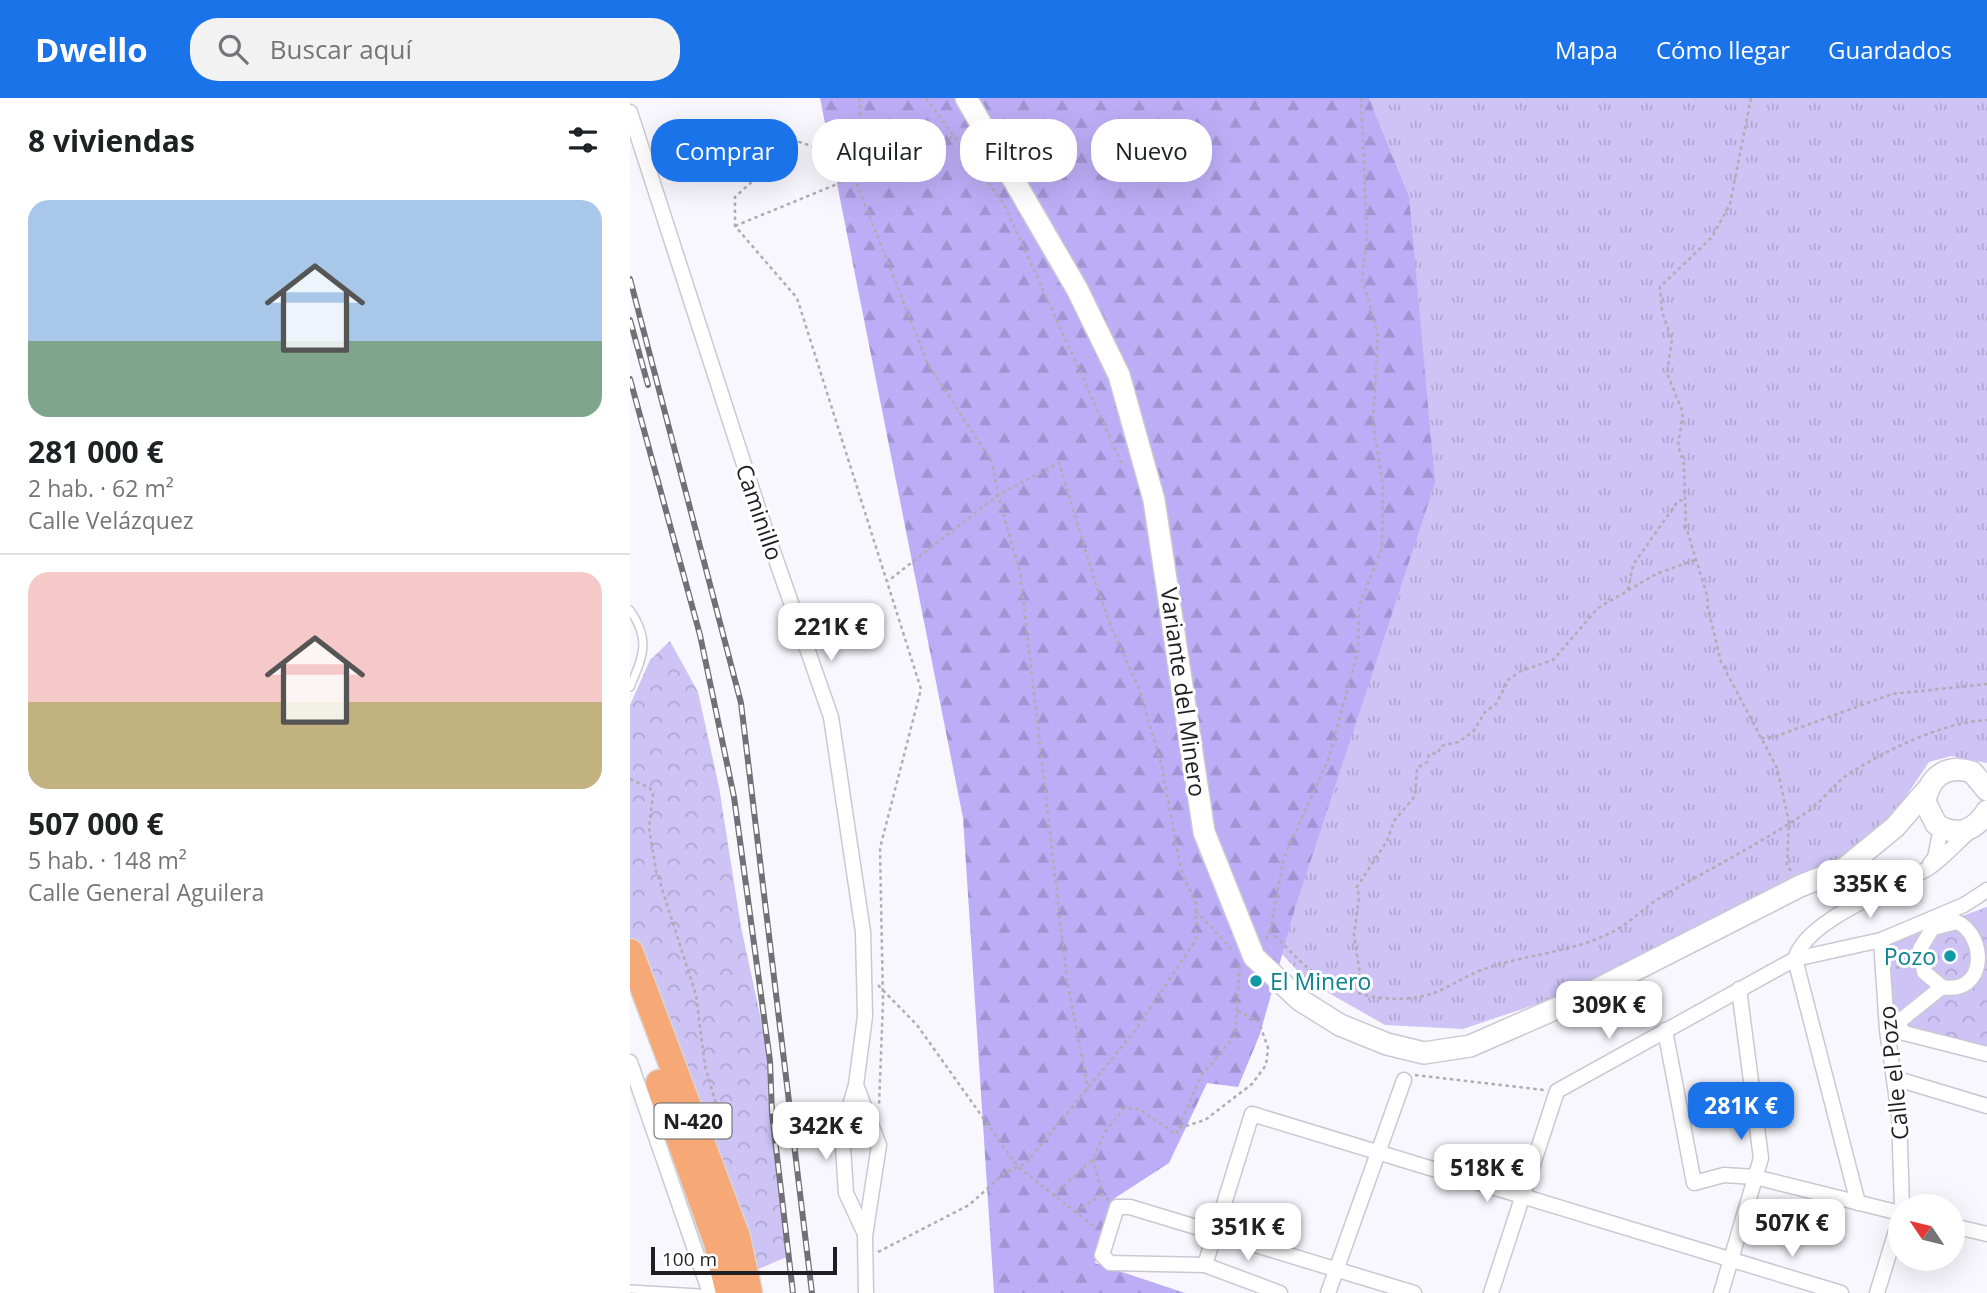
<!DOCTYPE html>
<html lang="es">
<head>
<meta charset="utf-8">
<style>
	:root { --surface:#fff; --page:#f2f2f2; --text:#202124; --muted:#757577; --line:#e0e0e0; --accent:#1a73e8 }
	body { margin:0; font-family:"Open Sans",sans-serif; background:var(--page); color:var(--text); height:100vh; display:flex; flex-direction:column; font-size:26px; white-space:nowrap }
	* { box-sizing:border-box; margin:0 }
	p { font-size:23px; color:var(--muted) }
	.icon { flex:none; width:38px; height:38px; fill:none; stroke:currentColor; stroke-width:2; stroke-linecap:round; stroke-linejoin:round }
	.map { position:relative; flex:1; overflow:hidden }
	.drawer { display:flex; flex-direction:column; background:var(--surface); width:630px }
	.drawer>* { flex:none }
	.top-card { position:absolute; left:21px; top:21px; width:665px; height:63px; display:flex; gap:14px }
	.needle { width:46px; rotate:305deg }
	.controls { position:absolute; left:1258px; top:1096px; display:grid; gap:14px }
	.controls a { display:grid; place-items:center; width:77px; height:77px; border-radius:50%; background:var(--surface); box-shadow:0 7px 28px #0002; font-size:35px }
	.scale { position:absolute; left:21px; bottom:18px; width:186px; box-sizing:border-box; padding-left:7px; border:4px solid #1f1f23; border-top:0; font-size:19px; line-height:24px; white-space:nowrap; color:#1f1f23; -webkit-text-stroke:5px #fff; paint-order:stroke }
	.price { position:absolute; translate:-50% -60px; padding:0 16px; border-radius:14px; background:#fff; color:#222; font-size:23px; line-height:46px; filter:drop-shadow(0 2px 4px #0008) }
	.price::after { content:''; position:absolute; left:50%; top:42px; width:21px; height:16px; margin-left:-10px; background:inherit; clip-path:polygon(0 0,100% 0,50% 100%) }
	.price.active { background:var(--accent); color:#fff }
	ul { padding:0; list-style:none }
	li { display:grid; align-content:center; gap:14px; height:371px; padding:0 28px }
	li+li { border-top:2px solid var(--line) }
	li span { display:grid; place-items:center; height:217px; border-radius:21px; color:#555 }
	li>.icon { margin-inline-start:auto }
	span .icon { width:126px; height:126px; fill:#fffc; stroke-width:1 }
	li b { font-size:30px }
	h2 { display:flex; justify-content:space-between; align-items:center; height:84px; padding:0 28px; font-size:30px }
	.pill { padding:0 24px; border-radius:28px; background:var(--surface); box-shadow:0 7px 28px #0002; font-size:24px; line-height:63px }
	.pill.active { background:var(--accent); color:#fff }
	header { display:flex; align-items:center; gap:42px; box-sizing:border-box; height:98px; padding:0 35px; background:var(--accent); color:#fff }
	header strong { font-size:33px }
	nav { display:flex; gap:38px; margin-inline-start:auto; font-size:24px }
	.search { width:490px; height:63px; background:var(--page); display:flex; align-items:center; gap:18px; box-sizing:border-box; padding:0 24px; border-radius:28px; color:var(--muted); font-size:26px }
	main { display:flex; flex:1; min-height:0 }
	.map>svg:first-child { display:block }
	.grass { fill:url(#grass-tufts) }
	.forest { fill:url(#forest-firs) }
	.park { fill:url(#park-crowns) }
	.garden { fill:#cdc3f5 }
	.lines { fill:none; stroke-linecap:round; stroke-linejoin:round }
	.lane-casing { stroke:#cac8d3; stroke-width:10 }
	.street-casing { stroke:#cac8d3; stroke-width:17 }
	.secondary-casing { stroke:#cac8d3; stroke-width:24 }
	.highway-casing { stroke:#d7d7d7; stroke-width:29 }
	.path { stroke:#aeadb3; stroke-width:2.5; stroke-dasharray:3.5 3.5; stroke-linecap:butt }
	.lane { stroke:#fff; stroke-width:7 }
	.street { stroke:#fff; stroke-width:14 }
	.secondary { stroke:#fff; stroke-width:21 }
	.highway { stroke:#f6a877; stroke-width:26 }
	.rail-casing { stroke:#707075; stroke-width:6 }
	.rail { stroke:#fff; stroke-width:3.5; stroke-dasharray:10; stroke-linecap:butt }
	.culture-dot { fill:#0f9aa8; stroke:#fff; stroke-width:2.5 }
	.labels { text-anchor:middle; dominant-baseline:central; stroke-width:6; stroke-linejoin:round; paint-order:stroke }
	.shield { fill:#fff; stroke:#626265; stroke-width:2 }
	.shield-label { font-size:21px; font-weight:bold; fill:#1f1f23 }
	.street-label { font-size:23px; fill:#1f1f23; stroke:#fff }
	.culture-label { font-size:23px; fill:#0d838f; stroke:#fff; text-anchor:end }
</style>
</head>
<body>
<header>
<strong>Dwello</strong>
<div class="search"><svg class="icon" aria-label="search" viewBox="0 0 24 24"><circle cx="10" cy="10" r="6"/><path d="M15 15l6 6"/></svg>Buscar aquí</div>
<nav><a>Mapa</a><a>Cómo llegar</a><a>Guardados</a></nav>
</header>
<main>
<section class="drawer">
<h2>8 viviendas<svg class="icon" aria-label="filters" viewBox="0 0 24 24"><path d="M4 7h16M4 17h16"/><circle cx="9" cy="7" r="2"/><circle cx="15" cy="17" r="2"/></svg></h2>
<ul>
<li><span style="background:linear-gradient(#a9c7e8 65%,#7fa58c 0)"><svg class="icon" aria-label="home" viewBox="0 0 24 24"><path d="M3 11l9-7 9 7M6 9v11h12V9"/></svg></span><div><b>281 000 €</b><p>2 hab. · 62 m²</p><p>Calle Velázquez</p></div></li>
<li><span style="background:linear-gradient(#f6c9c9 60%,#c2b280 0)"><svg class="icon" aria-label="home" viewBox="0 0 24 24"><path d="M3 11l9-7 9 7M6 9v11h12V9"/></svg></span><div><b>507 000 €</b><p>5 hab. · 148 m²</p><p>Calle General Aguilera</p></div></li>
</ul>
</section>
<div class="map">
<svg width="1357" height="1195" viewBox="0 0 1357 1195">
	<defs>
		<pattern id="grass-tufts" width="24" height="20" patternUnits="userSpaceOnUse" patternTransform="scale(1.75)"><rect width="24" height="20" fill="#cdc3f5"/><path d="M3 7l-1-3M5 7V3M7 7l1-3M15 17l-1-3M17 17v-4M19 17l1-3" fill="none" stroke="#b0a7d2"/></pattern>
		<pattern id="forest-firs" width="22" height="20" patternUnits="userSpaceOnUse" patternTransform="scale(1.75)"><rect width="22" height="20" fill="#bdadf6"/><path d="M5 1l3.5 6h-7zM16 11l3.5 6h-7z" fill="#a294d3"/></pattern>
		<pattern id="park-crowns" width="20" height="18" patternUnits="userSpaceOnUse" patternTransform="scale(1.75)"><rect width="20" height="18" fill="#cdc3f5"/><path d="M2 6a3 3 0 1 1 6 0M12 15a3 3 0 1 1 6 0" fill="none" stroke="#b0a7d2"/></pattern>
	</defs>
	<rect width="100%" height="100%" fill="#f8f7fe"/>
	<path class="grass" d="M 739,0 L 1357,0 L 1357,665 L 1321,658 L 1299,664 L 1263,718 L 1210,762 L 948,892 L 833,931 L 755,927 L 676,882 L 652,856 L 666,807 L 779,98 Z"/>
	<path class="forest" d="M 190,0 L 739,0 L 779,98 L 805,385 L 666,807 L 630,936 L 608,989 L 577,985 L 539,1065 L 485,1100 L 465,1165 L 555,1195 L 364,1195 L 333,720 Z"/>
	<g class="park">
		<path d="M 40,543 L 68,594 L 89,689 L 111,829 L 140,963 L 142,1015 L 159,1158 L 124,1173 L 0,846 L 0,607 L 20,562 Z"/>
		<path d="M 1357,809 L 1357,957 L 1257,932 L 1251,842 L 1313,825 Z"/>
	</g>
	<path class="garden" d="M 1302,831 L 1289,863 L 1312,889 L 1257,932 L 1251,842 Z"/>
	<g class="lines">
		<g class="lane-casing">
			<g id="lane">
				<path d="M 0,512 C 21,542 13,558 0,589"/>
				<path d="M 0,1191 L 69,1195"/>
			</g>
		</g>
		<g class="street-casing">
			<g id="street">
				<path d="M 0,14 L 130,416 L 201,619 L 233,834 L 235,918 L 226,987 L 249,1047 L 235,1138 L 236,1195"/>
				<path d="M 1300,766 L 1305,760 L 1311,730"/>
				<path d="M 1302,831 L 1290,851 L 1294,874 L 1312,889 C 1357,897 1357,838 1327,824 L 1303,830"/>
				<path d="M 1251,842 L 1257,932 L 1269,1017 L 1272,1108"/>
				<path d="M 1267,924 L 1274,935 L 1357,956"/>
				<path d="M 1261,930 L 1312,889"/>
				<path d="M 1035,932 L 1064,1085 L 1094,1077 L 1125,1079 L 1270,1115"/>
				<path d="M 0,964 L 80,1195"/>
				<path d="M 1264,980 L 1357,1008"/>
				<path d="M 226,987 L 212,1035 L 216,1095 L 235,1136"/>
				<path d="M 1228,1105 L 1165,861 C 1177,821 1261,792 1297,771 C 1314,760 1327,744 1342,731"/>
				<path d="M 1323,1128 L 1357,1136"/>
				<path d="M 575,1167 L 622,1016 L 1211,1195"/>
				<path d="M 650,1195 L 575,1167 L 480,1165 L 472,1157 L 487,1109 L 500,1109 L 784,1195"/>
				<path d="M 698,1195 L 774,982"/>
				<path d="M 861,1195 L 927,993 L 1165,861 L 1251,842 L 1334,807 L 1357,792"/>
				<path d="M 1091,1195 L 1131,1060 L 1109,891"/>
				<path d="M 1247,1195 L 1270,1120"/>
			</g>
		</g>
		<g class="secondary-casing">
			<g id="secondary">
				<path d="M 336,0 L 447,191 L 489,277 L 524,402 L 574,734 L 624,859 L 670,902 L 710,927 L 757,946 L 794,955 L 840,948 L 950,900 L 1170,788 L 1215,770 L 1265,729 L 1297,692"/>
				<path d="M 1357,692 L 1342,674 C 1316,666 1299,679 1295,704 L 1306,726 C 1326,740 1345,733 1357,713"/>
			</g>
		</g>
		<g class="highway-casing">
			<g id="highway">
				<path d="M 0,854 L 107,1139 L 119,1195"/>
				<path d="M 29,985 L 87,1144 L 99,1195"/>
			</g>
		</g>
		<g class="path">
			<path d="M 229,0 L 234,52 L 219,60 L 160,41 L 135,72 L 105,99 L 105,128 L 167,200 L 291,591 L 250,750 L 253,904 L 249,1008"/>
			<path d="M 296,0 L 374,106 L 491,364 L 495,363"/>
			<path d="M 1121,0 L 1100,106 L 1082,139 L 1030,189 L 1032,214 L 1042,241 L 1037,275 L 1053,315 L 1048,348 L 1054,366 L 1056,429 L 1077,497 L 1078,511 L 1091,564 L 1147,670 L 1159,724 L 1157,767 L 1161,773"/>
			<path d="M 224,79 L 298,266 L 362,364 L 368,397 L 390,474 L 437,882 L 458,991"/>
			<path d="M 105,128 L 324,38"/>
			<path d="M 998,492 L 1003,467 L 1048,403 L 1053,402"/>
			<path d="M 1131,640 L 1144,639 L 1262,596 L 1357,586"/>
			<path d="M 0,681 L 20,690 L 23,697 L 19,730 L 26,772 L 66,897 L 75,968 L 87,1009 L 88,1030"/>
			<path d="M 566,813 L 604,854"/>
			<path d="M 640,834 L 654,759 L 698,662 L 728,553 L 729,508 L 752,450 L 753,389 L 743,324 L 748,237 L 732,180 L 737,139 L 731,0"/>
			<path d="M 636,841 L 640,834 C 668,856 686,896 730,876 L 724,837 L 729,799 L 727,789 L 757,743 L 764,723 L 785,698 L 787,670 L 797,664 L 799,656 L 808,655 L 811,648 L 828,644 L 843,634 L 855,614 L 866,606 L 879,581 L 891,573 L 923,562 L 968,510 L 1026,476 L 1065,462"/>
			<path d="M 1266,870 L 1280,866"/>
			<path d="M 704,881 C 726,903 776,905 804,895 C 822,888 838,876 857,870 C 898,856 945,854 984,833 C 1001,824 1015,809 1031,799 C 1080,771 1131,745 1177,714 C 1193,703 1204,685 1220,675 C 1259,651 1311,625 1357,622"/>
			<path d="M 248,887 L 287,927 L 388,1069 L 466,1130"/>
			<path d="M 785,977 L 914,992"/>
			<path d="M 549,1030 L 575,1022 L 622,986 L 636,967 L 638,950 L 629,924 L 608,913"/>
			<path d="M 463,1061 L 472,1096 L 479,1102"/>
			<path d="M 423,1098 L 463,1061 L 475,1034 L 494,1010 L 509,1011 L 546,1036 L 571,978 L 605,938 L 610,866"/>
			<path d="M 446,1114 L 472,1096"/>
			<path d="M 248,1154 L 339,1107 L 376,1074 L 395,1066 L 504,934 L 566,842 L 566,806 L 551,772 L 532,669 L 510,593 L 482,531 L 465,484 L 429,365 L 368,397 L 258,483"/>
		</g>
		<use href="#lane" class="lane"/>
		<use href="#street" class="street"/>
		<use href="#secondary" class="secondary"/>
		<use href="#highway" class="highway"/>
		<g class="rail-casing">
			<g id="rail">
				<path d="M 0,181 L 111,605 L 182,1195"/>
				<path d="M 0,222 L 18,287"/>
				<path d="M 0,281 L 70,537 L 104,699 L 140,963 L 142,1015 L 163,1195"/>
			</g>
		</g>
		<use href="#rail" class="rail"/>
	</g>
	<g class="culture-dot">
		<circle cx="1320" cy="858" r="7"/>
		<circle cx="626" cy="883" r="7"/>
	</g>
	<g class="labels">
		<rect class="shield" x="24.5" y="1005.5" width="77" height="35" rx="5"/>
		<g class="shield-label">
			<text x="63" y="1023">N-420</text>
		</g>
		<g class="street-label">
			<text transform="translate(130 414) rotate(71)">Caminillo</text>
			<text transform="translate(554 594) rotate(82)">Variante del Minero</text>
			<text transform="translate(1263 975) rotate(-96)">Calle el Pozo</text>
		</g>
		<g class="culture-label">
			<text x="1306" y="858">Pozo</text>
			<text x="640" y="883" text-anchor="start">El Minero</text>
		</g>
	</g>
</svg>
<div class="controls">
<a><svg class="needle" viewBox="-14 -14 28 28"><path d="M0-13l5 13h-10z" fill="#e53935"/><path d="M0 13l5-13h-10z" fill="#757577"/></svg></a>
</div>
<div class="scale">100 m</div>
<b class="price" style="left:201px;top:565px">221K €</b>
<b class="price" style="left:1240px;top:822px">335K €</b>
<b class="price" style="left:979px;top:943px">309K €</b>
<b class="price active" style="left:1111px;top:1044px">281K €</b>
<b class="price" style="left:196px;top:1064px">342K €</b>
<b class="price" style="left:857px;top:1106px">518K €</b>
<b class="price" style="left:1162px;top:1161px">507K €</b>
<b class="price" style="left:618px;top:1165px">351K €</b>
<div class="top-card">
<a class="pill active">Comprar</a>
<a class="pill">Alquilar</a>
<a class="pill">Filtros</a>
<a class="pill">Nuevo</a>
</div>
</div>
</main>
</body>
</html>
